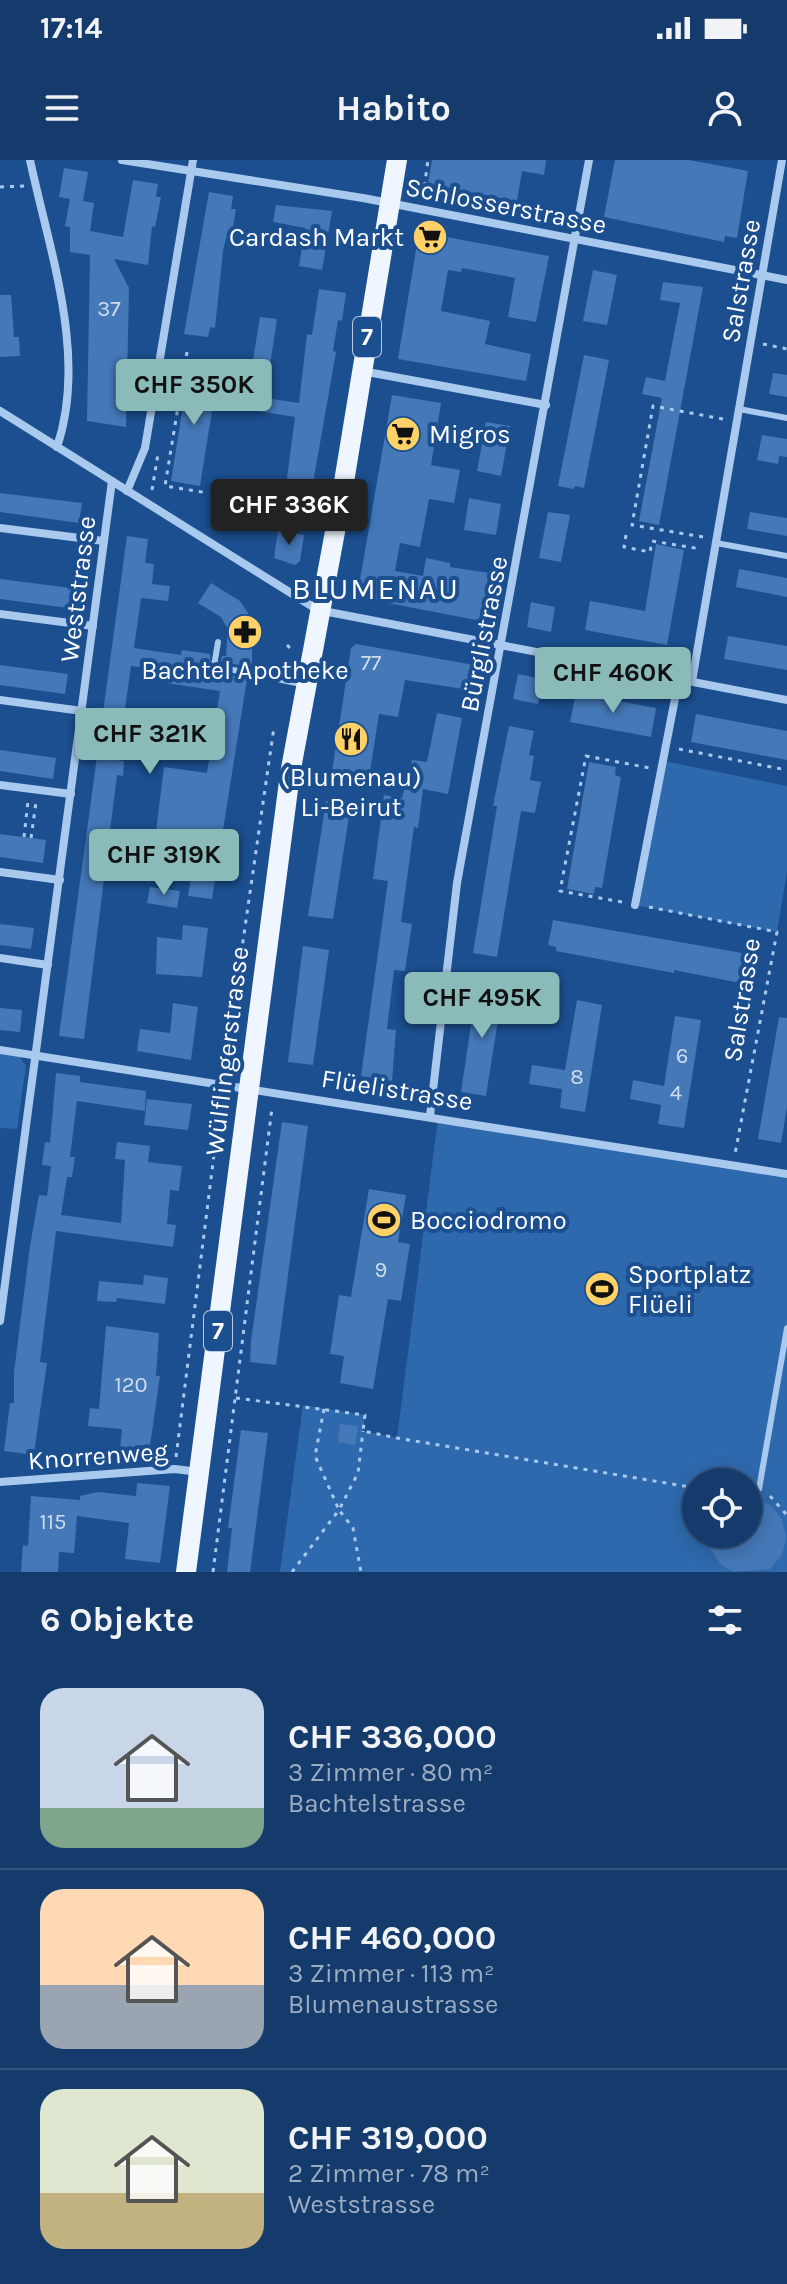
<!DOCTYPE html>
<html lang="de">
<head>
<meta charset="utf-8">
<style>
	:root { --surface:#143b6b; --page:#1d4271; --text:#f1f3f6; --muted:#9dadc1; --line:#33557e; --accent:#8bbbb9 }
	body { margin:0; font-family:Karla,sans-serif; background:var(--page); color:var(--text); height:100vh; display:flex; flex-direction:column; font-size:30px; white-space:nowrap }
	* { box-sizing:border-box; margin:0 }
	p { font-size:26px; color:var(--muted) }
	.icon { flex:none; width:44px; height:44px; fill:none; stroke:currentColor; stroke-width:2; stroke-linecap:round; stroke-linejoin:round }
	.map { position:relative; height:1412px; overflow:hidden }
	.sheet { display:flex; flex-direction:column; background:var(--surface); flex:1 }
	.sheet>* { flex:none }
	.tools { position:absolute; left:682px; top:1308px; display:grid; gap:16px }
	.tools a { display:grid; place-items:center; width:80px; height:80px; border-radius:50%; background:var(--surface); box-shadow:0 4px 20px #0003,0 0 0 2px var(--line); font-size:40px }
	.price { position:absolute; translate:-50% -68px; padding:0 18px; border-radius:8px; background:var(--accent); color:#111; font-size:26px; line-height:52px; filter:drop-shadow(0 2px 4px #0008) }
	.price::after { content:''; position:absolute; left:50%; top:48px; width:24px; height:18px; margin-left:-12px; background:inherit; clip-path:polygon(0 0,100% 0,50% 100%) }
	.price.current { background:#222; color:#fff }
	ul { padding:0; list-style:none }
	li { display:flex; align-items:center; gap:24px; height:200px; padding:0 40px }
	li+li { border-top:2px solid var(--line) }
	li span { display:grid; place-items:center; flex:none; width:224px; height:160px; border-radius:24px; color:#555 }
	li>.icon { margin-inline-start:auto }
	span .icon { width:96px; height:96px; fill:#fffc; stroke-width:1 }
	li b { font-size:34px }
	h2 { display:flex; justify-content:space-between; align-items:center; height:96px; padding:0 40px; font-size:34px }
	.status { display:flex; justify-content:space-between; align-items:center; height:56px; padding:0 40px; background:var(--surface); direction:ltr }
	.status svg { height:22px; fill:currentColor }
	header { display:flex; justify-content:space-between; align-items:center; height:104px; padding:0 40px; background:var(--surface); font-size:36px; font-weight:700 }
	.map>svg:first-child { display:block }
	.green { fill:#2e69ad; fill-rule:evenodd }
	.building { fill:#4478b7 }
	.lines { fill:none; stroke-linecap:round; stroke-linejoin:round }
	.path { stroke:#a9c9ee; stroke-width:3; stroke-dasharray:4 6; stroke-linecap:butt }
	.lane { stroke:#a9c9ee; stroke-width:6 }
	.street { stroke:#a9c9ee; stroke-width:8 }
	.primary { stroke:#f0f6ff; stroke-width:20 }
	.labels { text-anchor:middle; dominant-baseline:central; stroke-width:8; stroke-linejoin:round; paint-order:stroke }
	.number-label { font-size:22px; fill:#d0dded }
	.shield { fill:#1b4f8f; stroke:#bbcadd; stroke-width:2 }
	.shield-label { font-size:24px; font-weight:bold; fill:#fff }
	.street-label { font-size:26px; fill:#fff; stroke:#1b4f8f }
	.poi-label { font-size:26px; fill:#fff; stroke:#1b4f8f; text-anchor:start }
	.quarter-label { font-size:30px; letter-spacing:2px; fill:#fff; stroke:#1b4f8f }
</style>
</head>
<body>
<div class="status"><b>17:14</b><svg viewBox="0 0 49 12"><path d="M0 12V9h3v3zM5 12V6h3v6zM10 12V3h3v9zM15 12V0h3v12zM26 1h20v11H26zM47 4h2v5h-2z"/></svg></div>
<header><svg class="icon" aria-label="menu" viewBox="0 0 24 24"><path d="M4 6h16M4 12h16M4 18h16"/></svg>Habito<svg class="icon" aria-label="person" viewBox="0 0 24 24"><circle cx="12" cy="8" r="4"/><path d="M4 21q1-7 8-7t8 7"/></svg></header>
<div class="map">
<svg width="787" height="1412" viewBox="0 0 787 1412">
	<rect width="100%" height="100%" fill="#1b4f8f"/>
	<g class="green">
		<path d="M 664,601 L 787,626 L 787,712 L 777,772 L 635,745 Z"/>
		<path d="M 0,894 L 20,897 L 26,906 L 17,969 L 0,968 Z"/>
		<path d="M 438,958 L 787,1014 L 787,1412 L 280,1412 L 303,1245 L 365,1255 L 363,1271 L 397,1278 ZM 696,1322 L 748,1322 L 748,1374 L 696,1374 Z"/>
	</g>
	<g class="building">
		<path d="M 432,0 L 546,0 L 544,15 L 522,11 L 517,41 L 428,24 Z"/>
		<path d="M 615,0 L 689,0 L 748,11 L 737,78 L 725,76 L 724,82 L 604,57 Z"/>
		<path d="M 64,8 L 88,12 L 83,41 L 94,43 L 90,71 L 123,77 L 133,20 L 158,24 L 156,37 L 161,37 L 155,67 L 152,66 L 148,105 L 114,99 L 129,128 L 126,267 L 87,261 L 90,95 L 70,92 L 70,67 L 65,66 L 70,39 L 59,37 Z"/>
		<path d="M 209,32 L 233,36 L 231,49 L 236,49 L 231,79 L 226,78 L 223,91 L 215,168 L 210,167 L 208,177 L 184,174 Z"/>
		<path d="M 276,45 L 332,51 L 322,110 L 299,106 L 305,68 L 273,62 Z"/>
		<path d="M 419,72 L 549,96 L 536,162 L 508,157 L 515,118 L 462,108 L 461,112 L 448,110 L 441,151 L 490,161 L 485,184 L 531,194 L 526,221 L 398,199 Z"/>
		<path d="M 593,110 L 617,115 L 607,165 L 583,161 Z"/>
		<path d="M 663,122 L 703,127 L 659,365 L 639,361 L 662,238 L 642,234 L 646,217 L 665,221 L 680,143 L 660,140 Z"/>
		<path d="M 319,129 L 346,133 L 342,161 L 338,160 L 333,191 L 336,192 L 309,346 L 284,341 L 295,257 L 245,249 L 260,157 L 277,159 L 265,238 L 299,243 L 307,174 L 312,175 Z"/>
		<path d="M 0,135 L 11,135 L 14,177 L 19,177 L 20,196 L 0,197 Z"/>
		<path d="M 584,195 L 609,200 L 584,328 L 575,326 L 574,329 L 558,326 Z"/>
		<path d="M 189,208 L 218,213 L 200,326 L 171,321 Z"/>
		<path d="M 773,213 L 787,215 L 787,237 L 769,234 Z"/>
		<path d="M 392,235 L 441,243 L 431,305 L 460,310 L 454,343 L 429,339 L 420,387 L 400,383 L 395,411 L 423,416 L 426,398 L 450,403 L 450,407 L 489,413 L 481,461 L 357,437 Z"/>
		<path d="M 486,262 L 510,266 L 501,316 L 477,311 Z"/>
		<path d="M 762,275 L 787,279 L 787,297 L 779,296 L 778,304 L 757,300 Z"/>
		<path d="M 0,333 L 82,343 L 79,363 L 0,352 Z"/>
		<path d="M 469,338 L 501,344 L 496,375 L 464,370 Z"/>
		<path d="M 548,352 L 570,355 L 561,402 L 539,398 Z"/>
		<path d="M 750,352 L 787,358 L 787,376 L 747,369 Z"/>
		<path d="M 278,371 L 304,375 L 300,401 L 295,405 L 274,398 Z"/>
		<path d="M 127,376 L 148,379 L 145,403 L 154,404 L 152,424 L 170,426 L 168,441 L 141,438 L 134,488 L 181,495 L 182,490 L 210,494 L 211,511 L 247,519 L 212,739 L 188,736 L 196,685 L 155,679 L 164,607 L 207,613 L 220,531 L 166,523 L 168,511 L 131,506 L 118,600 L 124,601 L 123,616 L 117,615 L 84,879 L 59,876 Z"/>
		<path d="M 656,384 L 684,390 L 667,485 L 585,470 L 590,441 L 645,451 Z"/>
		<path d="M 739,409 L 787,418 L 787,437 L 736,427 Z"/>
		<path d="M 0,419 L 79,429 L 76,449 L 0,439 Z"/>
		<path d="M 211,423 L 240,441 L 252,459 L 252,508 L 221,501 L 222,496 L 226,496 L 228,469 L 221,457 L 198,443 Z"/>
		<path d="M 531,442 L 555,447 L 551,472 L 527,467 Z"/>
		<path d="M 728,476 L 787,486 L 787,510 L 724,499 Z"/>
		<path d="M 356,484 L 474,505 L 470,530 L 405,520 L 398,557 L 379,554 L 369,618 L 332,612 L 351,488 Z"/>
		<path d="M 0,505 L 68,514 L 65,534 L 0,525 Z"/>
		<path d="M 518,514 L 543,519 L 538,544 L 513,539 Z"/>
		<path d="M 576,533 L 656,548 L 651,577 L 570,562 Z"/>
		<path d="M 437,553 L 462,558 L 448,634 L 423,629 L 418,668 L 414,667 L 401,762 L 412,764 L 405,811 L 394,810 L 387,869 L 396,870 L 392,921 L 361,916 L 388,721 L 373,719 L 384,635 L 402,638 L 412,600 L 427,602 Z"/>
		<path d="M 696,554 L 787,571 L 787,600 L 691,582 Z"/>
		<path d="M 509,566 L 534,571 L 529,595 L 534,596 L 530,620 L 541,622 L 535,653 L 521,651 L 497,797 L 473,793 L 497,646 L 493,646 Z"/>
		<path d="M 0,590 L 56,598 L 53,619 L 0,611 Z"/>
		<path d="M 589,602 L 616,607 L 615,615 L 621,617 L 602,728 L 595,727 L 594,734 L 567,729 Z"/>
		<path d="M 326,641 L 351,644 L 333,759 L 308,756 Z"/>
		<path d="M 0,674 L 46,680 L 43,703 L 0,697 Z"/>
		<path d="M 150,727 L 180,731 L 177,748 L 147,743 Z"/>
		<path d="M 553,760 L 754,795 L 749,820 L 741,819 L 740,823 L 674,810 L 674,813 L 556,791 L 556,787 L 548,785 Z"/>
		<path d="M 0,764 L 34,768 L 31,789 L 0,785 Z"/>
		<path d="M 183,765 L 208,768 L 202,817 L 156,814 L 157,777 L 182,780 Z"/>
		<path d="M 303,786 L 329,790 L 313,905 L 288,902 Z"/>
		<path d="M 477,824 L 503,828 L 486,936 L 461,932 Z"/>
		<path d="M 577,840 L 602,845 L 585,952 L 560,948 L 562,929 L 529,924 L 532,905 L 565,910 Z"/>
		<path d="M 173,843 L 198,847 L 191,900 L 137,891 L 140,869 L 170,873 Z"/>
		<path d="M 0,848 L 22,850 L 20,872 L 0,870 Z"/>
		<path d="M 675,856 L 701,860 L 684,968 L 658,964 L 661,945 L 630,939 L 633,920 L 664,926 Z"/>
		<path d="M 779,857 L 787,858 L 787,947 L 781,983 L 758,979 Z"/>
		<path d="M 56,913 L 80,916 L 80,922 L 146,931 L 145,951 L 77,941 L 70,997 L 75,997 L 72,1017 L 67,1017 L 61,1055 L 121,1063 L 125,1000 L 115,999 L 117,982 L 150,986 L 148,1002 L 182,1006 L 179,1031 L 170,1030 L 167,1064 L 176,1065 L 173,1087 L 56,1071 L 40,1202 L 47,1203 L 34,1293 L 27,1294 L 4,1291 L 10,1243 L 14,1243 L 14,1212 L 30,1086 L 39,1035 L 47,1036 L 51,1006 L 42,1005 L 45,982 L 50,983 Z"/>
		<path d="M 147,939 L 192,944 L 188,970 L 144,965 Z"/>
		<path d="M 282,962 L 308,966 L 276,1205 L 250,1202 L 251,1181 Z"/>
		<path d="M 369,1029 L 406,1035 L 398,1082 L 410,1084 L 401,1141 L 388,1139 L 373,1229 L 340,1223 L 344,1196 L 330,1194 L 339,1135 L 351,1137 Z"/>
		<path d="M 144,1115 L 168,1118 L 165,1144 L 117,1138 L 116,1142 L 97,1141 L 99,1121 L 143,1125 Z"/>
		<path d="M 106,1166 L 159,1173 L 156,1216 L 160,1216 L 149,1293 L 120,1290 L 122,1269 L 88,1266 L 90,1248 L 99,1249 Z"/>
		<path d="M 340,1264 L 358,1266 L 355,1285 L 338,1282 Z"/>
		<path d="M 241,1270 L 268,1273 L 250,1412 L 227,1412 L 232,1368 L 228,1368 Z"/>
		<path d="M 137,1323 L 170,1326 L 160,1403 L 125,1399 L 129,1363 L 77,1356 L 74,1393 L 59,1392 L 58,1412 L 21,1412 L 23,1385 L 28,1386 L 31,1336 L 80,1340 L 80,1336 L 98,1332 L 136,1336 Z"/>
		<path d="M 748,1336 L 770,1345 L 782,1359 L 786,1378 L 782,1395 L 770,1409 L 733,1412 L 720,1404 L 711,1389 L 710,1374 L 748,1374 Z"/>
	</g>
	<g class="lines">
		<g class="path">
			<path d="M 0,27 L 24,26"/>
			<path d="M 423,36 L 428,0"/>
			<path d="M 763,184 L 787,189"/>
			<path d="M 187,192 L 165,326 L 208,333"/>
			<path d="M 152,330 L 158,294"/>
			<path d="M 626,375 L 624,387 L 650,392 L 652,381 L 701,389"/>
			<path d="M 703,377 L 632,365 L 653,246 L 723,259"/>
			<path d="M 287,485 L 290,488"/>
			<path d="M 679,589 L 787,610"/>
			<path d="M 24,677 L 28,641"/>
			<path d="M 31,678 L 36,642"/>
			<path d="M 622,742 L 560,731 L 586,596 L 650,608"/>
			<path d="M 649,747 L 777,772 L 735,994"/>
			<path d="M 224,912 L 274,567"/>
			<path d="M 236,1238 L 365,1255 L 363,1271 L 397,1278 L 696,1328"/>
			<path d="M 324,1249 L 315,1296 L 339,1350 L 358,1313 L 363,1271"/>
			<path d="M 176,1297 L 221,939"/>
			<path d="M 770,1336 L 787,1355"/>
			<path d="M 213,1412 L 272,948"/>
			<path d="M 292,1412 L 339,1350 L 353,1368 L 361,1412"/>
		</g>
		<g class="lane">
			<path d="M 739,249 L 787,258"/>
			<path d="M 716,383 L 787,396"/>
			<path d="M 218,482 L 214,506 L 301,524"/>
			<path d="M 759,1329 L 787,1168"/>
		</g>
		<g class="street">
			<path d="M 30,0 C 49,90 88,196 57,287"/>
			<path d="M 122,0 L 363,38 L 787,120"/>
			<path d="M 362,211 L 546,245"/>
			<path d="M 0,251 L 318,450 L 787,540"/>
			<path d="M 127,331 L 145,288 L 193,0"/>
			<path d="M 0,368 L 104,381"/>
			<path d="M 0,454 L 93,466"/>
			<path d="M 692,521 L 782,0"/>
			<path d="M 0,540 L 82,551"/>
			<path d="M 0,625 L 71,634"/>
			<path d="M 0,712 L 60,720"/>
			<path d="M 635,745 L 679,518"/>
			<path d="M 0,798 L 48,805"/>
			<path d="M 0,890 L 787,1014"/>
			<path d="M 430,956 L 457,723 L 589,0"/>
			<path d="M 0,1161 L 112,321"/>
			<path d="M 0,1322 L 175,1309 L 199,1312"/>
		</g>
		<path class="primary" d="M 186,1412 L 290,614 L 342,334 L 397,0"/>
	</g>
	<defs>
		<g id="supermarket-disc" transform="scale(1.8)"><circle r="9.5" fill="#ffd166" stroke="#1b4f8f"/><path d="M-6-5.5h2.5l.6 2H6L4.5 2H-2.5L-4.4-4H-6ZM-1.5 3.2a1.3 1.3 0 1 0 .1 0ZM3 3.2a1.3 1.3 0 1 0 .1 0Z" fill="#111"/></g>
		<g id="pharmacy-disc" transform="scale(1.8)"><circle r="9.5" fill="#ffd166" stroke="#1b4f8f"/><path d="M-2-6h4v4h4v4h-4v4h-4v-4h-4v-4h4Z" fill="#111"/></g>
		<g id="restaurant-disc" transform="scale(1.8)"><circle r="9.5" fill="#ffd166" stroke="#1b4f8f"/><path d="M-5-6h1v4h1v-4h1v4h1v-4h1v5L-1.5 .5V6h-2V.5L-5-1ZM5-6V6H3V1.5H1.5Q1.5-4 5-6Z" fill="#111"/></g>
		<g id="stadium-disc" transform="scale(1.8)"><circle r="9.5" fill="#ffd166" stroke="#1b4f8f"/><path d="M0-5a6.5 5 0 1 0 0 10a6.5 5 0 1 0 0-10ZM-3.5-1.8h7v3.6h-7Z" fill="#111"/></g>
	</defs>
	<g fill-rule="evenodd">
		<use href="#supermarket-disc" x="430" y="77"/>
		<use href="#supermarket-disc" x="403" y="274"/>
		<use href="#pharmacy-disc" x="245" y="472"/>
		<use href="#restaurant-disc" x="351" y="579"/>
		<use href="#stadium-disc" x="384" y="1060"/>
		<use href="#stadium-disc" x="602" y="1129"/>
	</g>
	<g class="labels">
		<g class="number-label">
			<text x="109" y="149">37</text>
			<text x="371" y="503">77</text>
			<text x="682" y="896">6</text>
			<text x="577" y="917">8</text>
			<text x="676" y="933">4</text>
			<text x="381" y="1110">9</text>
			<text x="131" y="1225">120</text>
			<text x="53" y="1362">115</text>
		</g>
		<g class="shield">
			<rect x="353" y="157" width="28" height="40" rx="6"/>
			<rect x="204" y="1151" width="28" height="40" rx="6"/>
		</g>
		<g class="shield-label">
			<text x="367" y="177">7</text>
			<text x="218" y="1171">7</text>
		</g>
		<g class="street-label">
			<text transform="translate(506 46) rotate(11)">Schlosserstrasse</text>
			<text transform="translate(741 121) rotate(-80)">Salstrasse</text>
			<text transform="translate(78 429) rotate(-83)">Weststrasse</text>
			<text transform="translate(484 474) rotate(-79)">Bürglistrasse</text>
			<text transform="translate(742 840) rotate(-81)">Salstrasse</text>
			<text transform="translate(227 891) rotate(-83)">Wülflingerstrasse</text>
			<text transform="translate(397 930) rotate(9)">Flüelistrasse</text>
			<text transform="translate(98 1296) rotate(-4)">Knorrenweg</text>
		</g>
		<g class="poi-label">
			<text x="404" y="77" text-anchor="end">Cardash Markt</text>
			<text x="429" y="274">Migros</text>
			<text x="245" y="510" text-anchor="middle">Bachtel Apotheke</text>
			<text x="351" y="617" text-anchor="middle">(Blumenau)<tspan x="351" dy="30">Li-Beirut</tspan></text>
			<text x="410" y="1060">Bocciodromo</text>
			<text x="628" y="1114">Sportplatz<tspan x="628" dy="30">Flüeli</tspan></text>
		</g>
		<g class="quarter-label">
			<text x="376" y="429">BLUMENAU</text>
		</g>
	</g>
</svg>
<div class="tools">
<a><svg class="icon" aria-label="locate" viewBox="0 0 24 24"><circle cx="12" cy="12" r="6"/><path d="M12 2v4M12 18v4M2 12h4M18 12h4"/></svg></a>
</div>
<b class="price" style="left:194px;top:267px">CHF 350K</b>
<b class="price current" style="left:289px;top:387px">CHF 336K</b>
<b class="price" style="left:613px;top:555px">CHF 460K</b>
<b class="price" style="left:150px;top:616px">CHF 321K</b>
<b class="price" style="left:164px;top:737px">CHF 319K</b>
<b class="price" style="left:482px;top:880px">CHF 495K</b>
</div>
<section class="sheet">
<h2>6 Objekte<svg class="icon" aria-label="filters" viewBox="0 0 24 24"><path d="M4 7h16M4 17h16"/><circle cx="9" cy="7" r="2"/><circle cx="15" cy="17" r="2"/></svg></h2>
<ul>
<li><span style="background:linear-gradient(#c9d6e8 75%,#7fa58c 0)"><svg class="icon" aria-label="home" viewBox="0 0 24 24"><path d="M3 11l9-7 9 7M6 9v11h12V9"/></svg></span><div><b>CHF 336,000</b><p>3 Zimmer · 80 m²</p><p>Bachtelstrasse</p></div></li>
<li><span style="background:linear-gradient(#ffd9b3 60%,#9aa5b1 0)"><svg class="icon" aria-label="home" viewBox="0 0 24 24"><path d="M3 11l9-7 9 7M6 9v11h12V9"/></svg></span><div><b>CHF 460,000</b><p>3 Zimmer · 113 m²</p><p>Blumenaustrasse</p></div></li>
<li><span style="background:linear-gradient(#dfe7d0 65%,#c2b280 0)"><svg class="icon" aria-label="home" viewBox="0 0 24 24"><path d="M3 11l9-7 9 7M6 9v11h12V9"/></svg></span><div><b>CHF 319,000</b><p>2 Zimmer · 78 m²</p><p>Weststrasse</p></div></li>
</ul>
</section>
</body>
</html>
